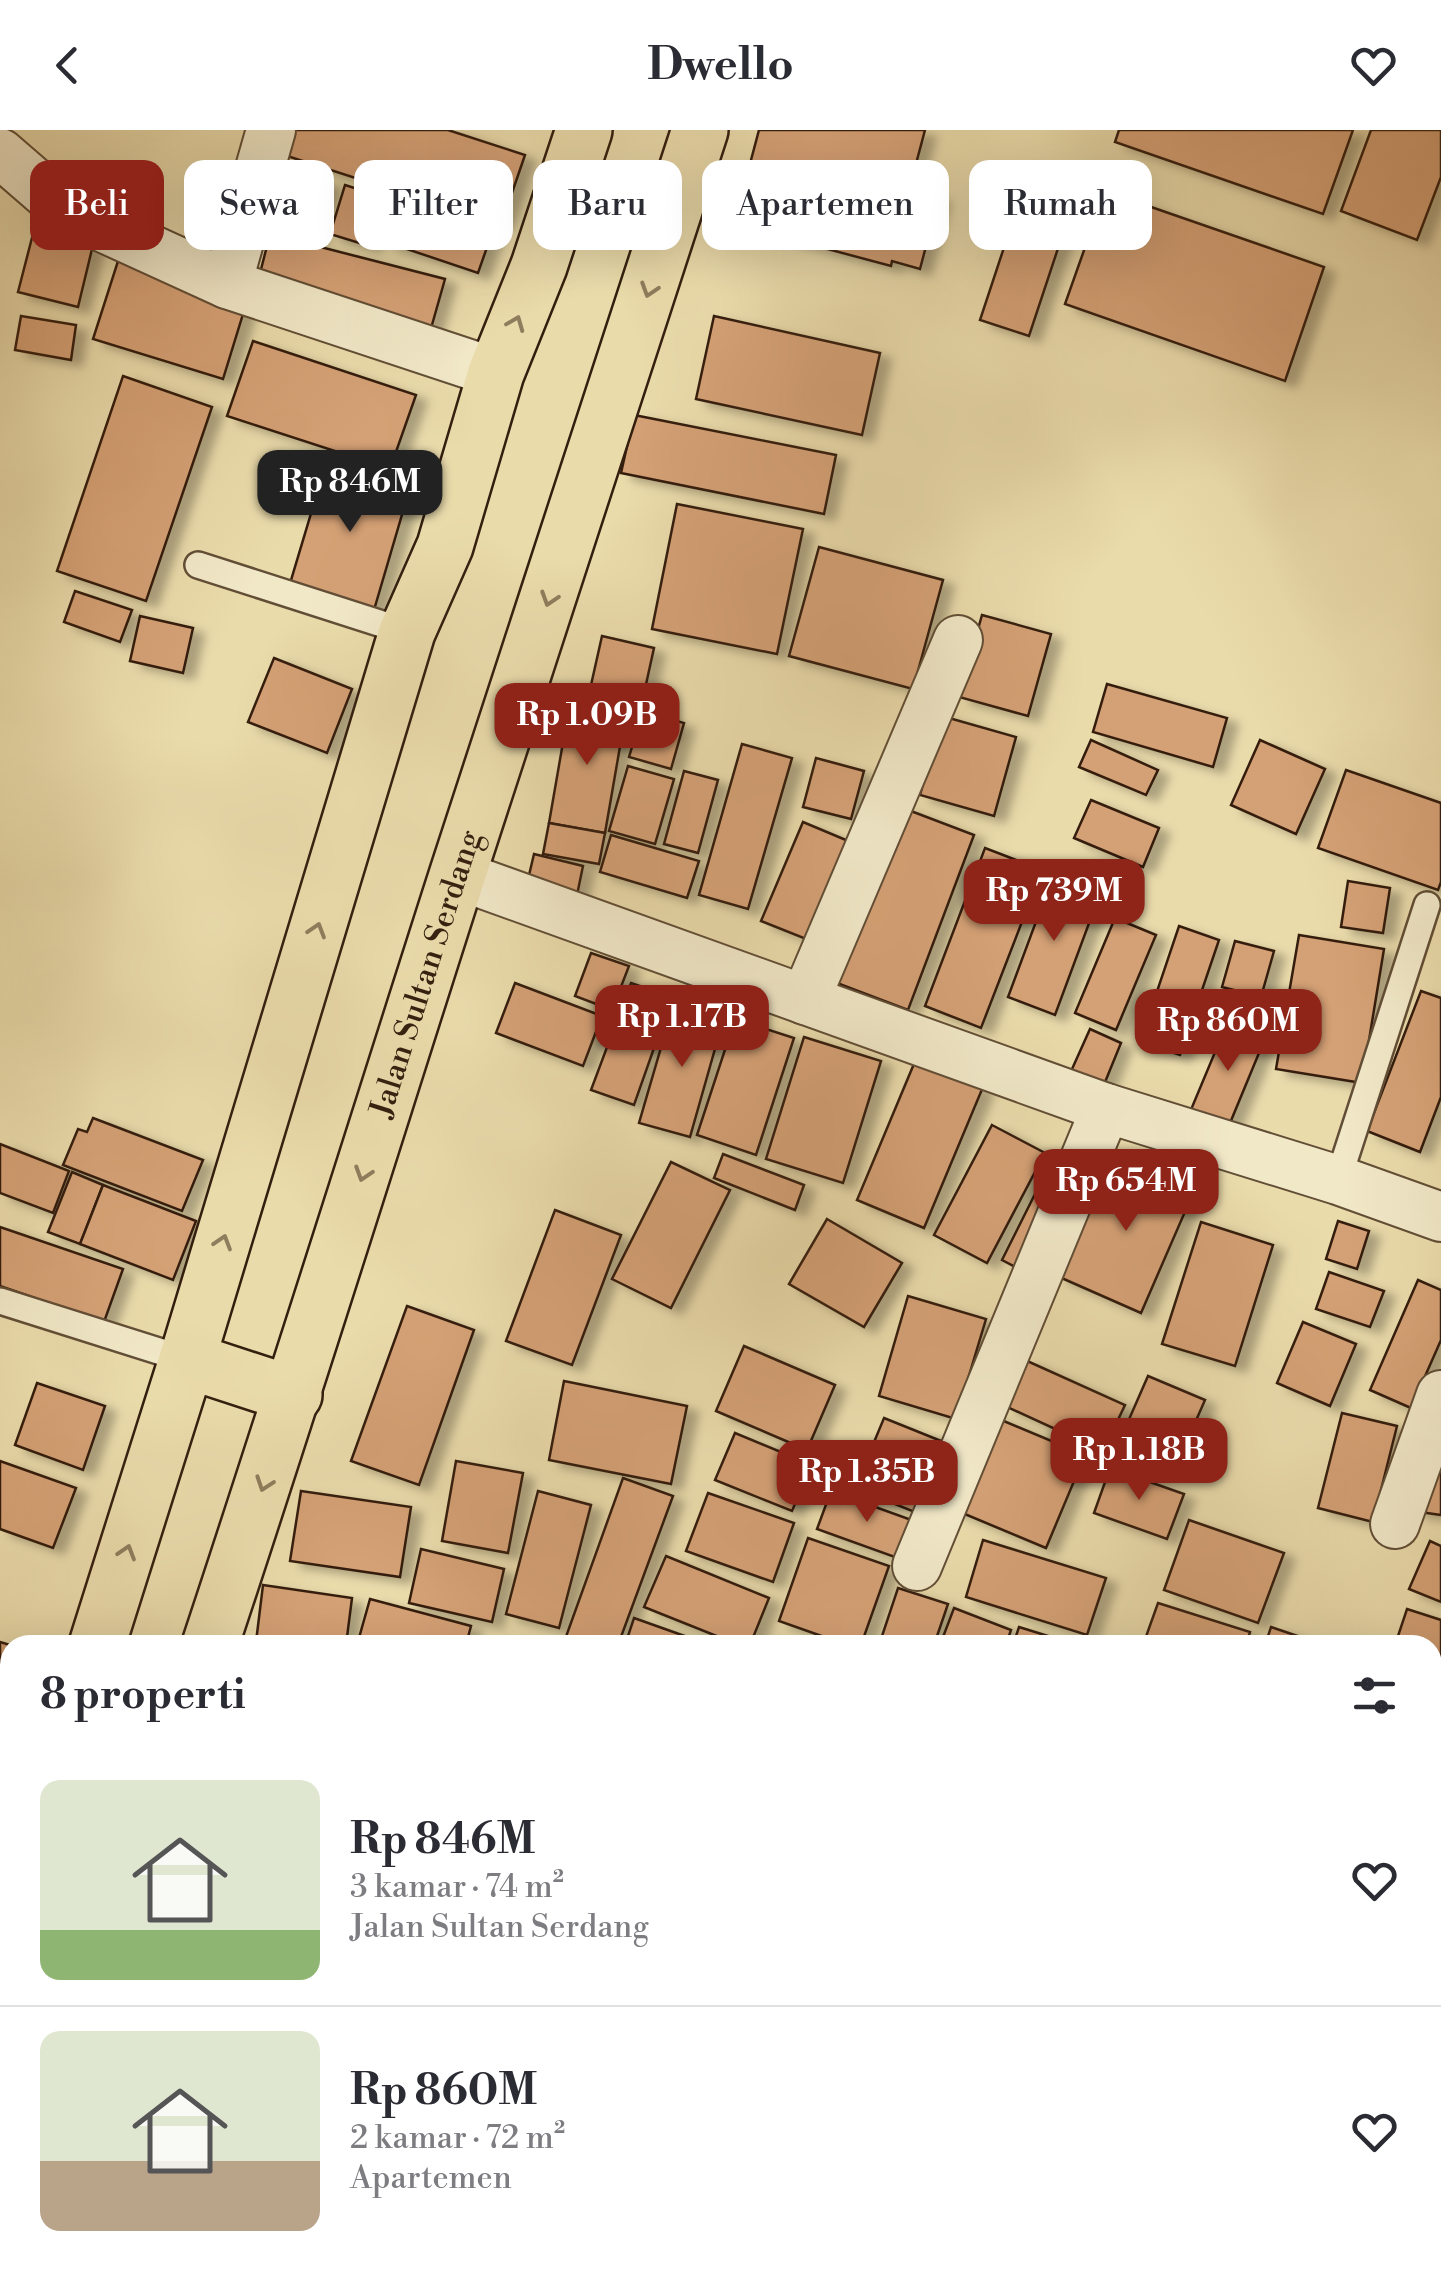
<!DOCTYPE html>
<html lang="id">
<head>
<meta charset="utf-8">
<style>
	:root { --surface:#fff; --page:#f2f2f3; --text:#2b2b33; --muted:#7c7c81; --line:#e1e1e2; --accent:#8f2418 }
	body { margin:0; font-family:"Libre Bodoni",serif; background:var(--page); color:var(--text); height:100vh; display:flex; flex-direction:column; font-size:38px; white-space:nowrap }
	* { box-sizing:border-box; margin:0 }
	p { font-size:32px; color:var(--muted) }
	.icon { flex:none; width:55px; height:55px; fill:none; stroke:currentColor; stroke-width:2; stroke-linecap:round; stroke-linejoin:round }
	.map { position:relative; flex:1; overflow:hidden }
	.sheet { position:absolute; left:0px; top:1505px; width:1442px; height:642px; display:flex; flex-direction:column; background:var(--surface); border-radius:30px 30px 0 0; box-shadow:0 10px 40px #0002 }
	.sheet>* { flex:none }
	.top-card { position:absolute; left:30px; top:30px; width:1382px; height:90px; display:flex; gap:20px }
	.price { position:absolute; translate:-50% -85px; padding:0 22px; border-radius:20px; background:var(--accent); color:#fff; font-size:32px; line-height:65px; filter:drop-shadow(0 2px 5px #0008) }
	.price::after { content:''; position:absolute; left:50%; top:60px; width:30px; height:22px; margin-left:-15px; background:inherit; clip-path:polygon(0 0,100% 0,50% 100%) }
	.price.selected { background:#222; color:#fff }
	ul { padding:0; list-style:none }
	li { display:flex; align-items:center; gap:30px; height:250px; padding:0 40px }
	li+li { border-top:2px solid var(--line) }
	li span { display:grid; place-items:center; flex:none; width:280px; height:200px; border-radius:20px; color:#555 }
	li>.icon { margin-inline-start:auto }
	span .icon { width:120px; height:120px; fill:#fffc; stroke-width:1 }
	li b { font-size:42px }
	h2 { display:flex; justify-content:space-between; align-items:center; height:120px; padding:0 40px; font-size:42px }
	.tag { padding:0 35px; border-radius:20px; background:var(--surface); box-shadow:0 10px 40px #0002; font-size:35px; line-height:90px }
	.tag.selected { background:var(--accent); color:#fff }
	header { display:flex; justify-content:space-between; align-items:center; height:130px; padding:0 40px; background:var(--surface); font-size:45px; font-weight:800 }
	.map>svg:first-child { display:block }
	.building { fill:#d4a074; stroke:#341f0f; stroke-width:2.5; filter:url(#shadow) }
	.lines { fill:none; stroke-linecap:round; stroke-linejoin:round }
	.lane-casing { stroke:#624e36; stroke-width:30 }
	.street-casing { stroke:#624e36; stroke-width:52 }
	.highway-casing { stroke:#341f0f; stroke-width:60 }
	.lane { stroke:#f1e8c8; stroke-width:25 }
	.street { stroke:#f1e8c8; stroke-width:48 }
	.highway { stroke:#eadbab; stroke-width:55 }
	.oneway { stroke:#8f7d5d }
	.labels { text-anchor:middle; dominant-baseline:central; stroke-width:8; stroke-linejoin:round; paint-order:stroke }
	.street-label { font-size:32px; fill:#341f0f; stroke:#f1e8c8 }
</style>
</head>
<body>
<header><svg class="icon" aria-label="back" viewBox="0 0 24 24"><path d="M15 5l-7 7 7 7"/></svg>Dwello<svg class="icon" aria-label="heart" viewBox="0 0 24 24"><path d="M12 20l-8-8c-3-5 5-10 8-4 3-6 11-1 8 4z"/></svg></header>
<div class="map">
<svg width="1441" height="2147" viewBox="0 0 1441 2147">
	<defs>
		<filter id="shadow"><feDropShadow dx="11" dy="6" stdDeviation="5" flood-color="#0004"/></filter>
	</defs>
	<rect width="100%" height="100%" fill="#eadbab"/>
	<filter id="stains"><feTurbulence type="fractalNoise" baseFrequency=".002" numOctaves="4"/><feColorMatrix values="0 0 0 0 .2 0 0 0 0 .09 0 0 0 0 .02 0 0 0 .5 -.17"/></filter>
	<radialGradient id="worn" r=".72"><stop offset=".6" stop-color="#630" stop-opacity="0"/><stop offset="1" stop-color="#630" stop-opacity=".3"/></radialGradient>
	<g class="building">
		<path d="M 293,0 L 448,0 L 525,25 L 501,95 L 284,25 Z"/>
		<path d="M 759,0 L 925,0 L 909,60 L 939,67 L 920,139 L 892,131 L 891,136 L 734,94 Z"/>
		<path d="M 1119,0 L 1353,0 L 1323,84 L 1115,12 Z"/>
		<path d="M 1371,0 L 1441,0 L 1441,47 L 1417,110 L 1341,81 Z"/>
		<path d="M 283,39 L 331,53 L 315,108 L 267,94 Z"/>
		<path d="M 1027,48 L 1076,64 L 1029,206 L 980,190 Z"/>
		<path d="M 345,55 L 383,67 L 369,116 L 330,104 Z"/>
		<path d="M 1105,61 L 1324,137 L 1285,251 L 1065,174 Z"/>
		<path d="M 400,71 L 492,103 L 478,143 L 386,112 Z"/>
		<path d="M 34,100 L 93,115 L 78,177 L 18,162 Z"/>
		<path d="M 270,104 L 445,149 L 428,209 L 255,163 Z"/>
		<path d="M 118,131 L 247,171 L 223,249 L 93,209 Z"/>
		<path d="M 21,186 L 76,195 L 71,230 L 15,220 Z"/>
		<path d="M 714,186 L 880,223 L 862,305 L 696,269 Z"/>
		<path d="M 253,211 L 416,265 L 390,339 L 227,286 Z"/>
		<path d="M 123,246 L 212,277 L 146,471 L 57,441 Z"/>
		<path d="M 634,285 L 836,325 L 824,384 L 621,343 Z"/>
		<path d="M 327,330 L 411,354 L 374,480 L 289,457 Z"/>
		<path d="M 677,374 L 803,399 L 777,524 L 652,499 Z"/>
		<path d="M 819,417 L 943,450 L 913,559 L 789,526 Z"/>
		<path d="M 75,461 L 132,480 L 120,512 L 64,492 Z"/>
		<path d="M 982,485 L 1051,504 L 1028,586 L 959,567 Z"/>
		<path d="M 140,486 L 193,498 L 183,543 L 130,531 Z"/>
		<path d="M 602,506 L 654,518 L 643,568 L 591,555 Z"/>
		<path d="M 274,528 L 352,559 L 327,623 L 248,592 Z"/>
		<path d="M 1107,554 L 1227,588 L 1213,637 L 1093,602 Z"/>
		<path d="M 570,572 L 626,582 L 605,703 L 549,693 Z"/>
		<path d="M 643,581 L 684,593 L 671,639 L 629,627 Z"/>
		<path d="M 942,586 L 1016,607 L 994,686 L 920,665 Z"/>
		<path d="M 1091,610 L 1158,640 L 1146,665 L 1079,637 Z"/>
		<path d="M 1260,610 L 1325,639 L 1296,704 L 1231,675 Z"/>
		<path d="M 742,614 L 792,628 L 748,779 L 699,765 Z"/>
		<path d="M 816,628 L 864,641 L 851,689 L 803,677 Z"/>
		<path d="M 628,636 L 674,649 L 655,714 L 609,701 Z"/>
		<path d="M 1346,640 L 1441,673 L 1441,752 L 1438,760 L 1318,718 Z"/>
		<path d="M 684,641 L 718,650 L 698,723 L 664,714 Z"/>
		<path d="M 1091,670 L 1159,698 L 1143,737 L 1074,708 Z"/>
		<path d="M 903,678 L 974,705 L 908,880 L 837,853 Z"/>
		<path d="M 803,692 L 853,713 L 811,811 L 761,791 Z"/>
		<path d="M 549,693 L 605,703 L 599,734 L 543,724 Z"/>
		<path d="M 611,705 L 699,731 L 687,768 L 600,742 Z"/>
		<path d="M 985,718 L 1042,740 L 981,898 L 925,876 Z"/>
		<path d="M 534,724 L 583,736 L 576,770 L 526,758 Z"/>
		<path d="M 1054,743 L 1101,761 L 1055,885 L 1008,867 Z"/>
		<path d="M 1348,751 L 1390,758 L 1383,803 L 1341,797 Z"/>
		<path d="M 1115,788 L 1156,805 L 1116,900 L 1075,883 Z"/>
		<path d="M 1179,796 L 1219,810 L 1180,925 L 1140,912 Z"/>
		<path d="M 1299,805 L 1384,819 L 1362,953 L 1276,939 Z"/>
		<path d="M 1235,811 L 1274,821 L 1261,867 L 1222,857 Z"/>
		<path d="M 591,823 L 629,836 L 612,880 L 575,866 Z"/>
		<path d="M 515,853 L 602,886 L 583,936 L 496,903 Z"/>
		<path d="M 631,853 L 672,867 L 634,975 L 591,960 Z"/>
		<path d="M 1421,861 L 1441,868 L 1441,967 L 1420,1022 L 1367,1001 Z"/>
		<path d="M 674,873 L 724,887 L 690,1007 L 639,993 Z"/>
		<path d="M 1233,879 L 1271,894 L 1223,1010 L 1185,994 Z"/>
		<path d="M 735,889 L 794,908 L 756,1025 L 697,1005 Z"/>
		<path d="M 1090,899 L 1121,913 L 1101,962 L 1068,948 Z"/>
		<path d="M 804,907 L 881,931 L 843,1053 L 766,1029 Z"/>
		<path d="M 916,929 L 983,957 L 924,1098 L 857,1070 Z"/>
		<path d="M 93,988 L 203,1030 L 182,1081 L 63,1035 L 78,999 L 87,1002 Z"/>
		<path d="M 992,995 L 1045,1023 L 987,1133 L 934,1105 Z"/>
		<path d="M 0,1014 L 69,1041 L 53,1083 L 0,1063 Z"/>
		<path d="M 723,1024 L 804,1055 L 795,1080 L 714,1048 Z"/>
		<path d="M 1110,1025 L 1194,1061 L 1141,1183 L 1057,1146 Z"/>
		<path d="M 671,1032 L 730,1060 L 671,1178 L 612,1149 Z"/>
		<path d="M 72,1042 L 103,1055 L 80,1114 L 48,1102 Z"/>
		<path d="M 103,1055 L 196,1091 L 173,1150 L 80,1114 Z"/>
		<path d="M 1036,1062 L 1057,1073 L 1023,1141 L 1002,1130 Z"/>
		<path d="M 555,1080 L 621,1105 L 572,1235 L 506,1211 Z"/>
		<path d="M 827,1089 L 902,1133 L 864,1197 L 789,1154 Z"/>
		<path d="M 1338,1091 L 1369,1101 L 1357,1139 L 1326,1129 Z"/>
		<path d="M 1201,1092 L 1273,1115 L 1235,1236 L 1162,1214 Z"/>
		<path d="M 0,1097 L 123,1139 L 104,1192 L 0,1156 Z"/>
		<path d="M 1329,1142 L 1384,1161 L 1370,1197 L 1316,1179 Z"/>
		<path d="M 1418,1150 L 1441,1160 L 1441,1210 L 1411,1278 L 1370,1260 Z"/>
		<path d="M 908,1166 L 986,1189 L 956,1289 L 879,1266 Z"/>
		<path d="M 407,1176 L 474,1200 L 419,1355 L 351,1331 Z"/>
		<path d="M 1303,1192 L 1356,1214 L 1330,1276 L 1277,1253 Z"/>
		<path d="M 744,1216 L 835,1255 L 807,1320 L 716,1281 Z"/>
		<path d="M 1025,1230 L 1125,1275 L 1103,1321 L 1005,1276 Z"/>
		<path d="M 1148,1246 L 1205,1270 L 1180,1327 L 1123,1303 Z"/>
		<path d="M 564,1251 L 687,1276 L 671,1354 L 549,1330 Z"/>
		<path d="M 37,1253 L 105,1276 L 83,1340 L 15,1315 Z"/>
		<path d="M 1342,1283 L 1397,1296 L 1373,1392 L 1318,1378 Z"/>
		<path d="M 987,1284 L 1085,1325 L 1046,1418 L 948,1377 Z"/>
		<path d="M 884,1288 L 951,1315 L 922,1385 L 855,1358 Z"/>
		<path d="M 735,1303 L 812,1335 L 792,1381 L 715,1350 Z"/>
		<path d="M 1441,1330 L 1441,1385 L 1413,1381 Z"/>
		<path d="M 0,1331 L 76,1358 L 53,1418 L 0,1399 Z"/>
		<path d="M 456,1331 L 523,1343 L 508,1423 L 442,1411 Z"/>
		<path d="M 1110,1338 L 1184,1364 L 1167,1409 L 1094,1383 Z"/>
		<path d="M 623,1348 L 673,1366 L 618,1515 L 563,1515 Z"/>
		<path d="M 301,1361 L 411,1377 L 400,1447 L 290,1431 Z"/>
		<path d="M 538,1361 L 591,1375 L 559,1498 L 506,1484 Z"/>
		<path d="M 831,1361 L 917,1392 L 903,1430 L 817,1399 Z"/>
		<path d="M 708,1363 L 794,1393 L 773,1452 L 686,1421 Z"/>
		<path d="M 1189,1390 L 1284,1423 L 1258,1493 L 1164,1460 Z"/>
		<path d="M 808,1408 L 889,1436 L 861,1515 L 847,1515 L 779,1491 Z"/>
		<path d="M 983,1410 L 1106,1448 L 1087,1505 L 966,1467 Z"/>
		<path d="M 1430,1411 L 1441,1416 L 1441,1472 L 1409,1459 Z"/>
		<path d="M 421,1419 L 504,1439 L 492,1492 L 409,1473 Z"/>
		<path d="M 666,1426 L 769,1468 L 750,1515 L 739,1515 L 644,1477 Z"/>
		<path d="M 263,1455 L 352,1468 L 346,1515 L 277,1515 L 256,1512 Z"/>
		<path d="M 898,1458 L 948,1474 L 934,1515 L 879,1515 Z"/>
		<path d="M 370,1469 L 471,1496 L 466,1515 L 357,1515 Z"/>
		<path d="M 1158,1473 L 1250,1502 L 1246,1515 L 1143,1515 Z"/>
		<path d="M 954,1478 L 1011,1500 L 1006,1515 L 940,1515 Z"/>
		<path d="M 1407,1479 L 1441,1490 L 1441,1563 L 1432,1589 L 1432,1515 L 1395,1515 Z"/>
		<path d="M 634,1488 L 710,1515 L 625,1515 Z"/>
		<path d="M 1019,1497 L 1077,1515 L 1013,1515 Z"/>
		<path d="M 1271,1497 L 1318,1513 L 1318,1515 L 1265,1515 Z"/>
		<path d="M 0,1512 L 10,1515 L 10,1554 L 0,1582 Z"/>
		<path d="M 1441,1773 L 1441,1943 L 1432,1941 L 1432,1798 Z"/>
		<path d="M 1440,2110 L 1441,2147 L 1429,2147 L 1432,2138 Z"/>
		<path d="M 78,2138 L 150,2138 L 193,2147 L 76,2147 Z"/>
		<path d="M 217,2138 L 256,2138 L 252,2147 L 242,2147 Z"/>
		<path d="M 350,2138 L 415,2138 L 411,2147 L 372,2147 Z"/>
		<path d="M 426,2138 L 463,2138 L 459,2147 L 422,2147 Z"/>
		<path d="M 470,2138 L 524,2138 L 519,2147 L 465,2147 Z"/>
		<path d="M 541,2138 L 615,2138 L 612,2147 L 538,2147 Z"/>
		<path d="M 634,2138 L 669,2138 L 698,2144 L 697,2147 L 632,2147 Z"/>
		<path d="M 784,2138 L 812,2138 L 832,2147 L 779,2147 Z"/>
		<path d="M 838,2138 L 908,2138 L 903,2147 L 856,2147 Z"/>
		<path d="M 953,2138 L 998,2138 L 994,2147 L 975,2147 L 952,2140 Z"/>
		<path d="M 1145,2138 L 1205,2138 L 1202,2147 L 1142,2147 Z"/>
		<path d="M 1367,2138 L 1425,2138 L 1422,2147 L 1363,2147 Z"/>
	</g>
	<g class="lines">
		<g class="lane-casing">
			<g id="lane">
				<path d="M 198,435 L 407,502"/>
				<path d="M 1338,1050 L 1427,775"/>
				<path d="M 0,1171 L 187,1230"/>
			</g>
		</g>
		<g class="street-casing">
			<g id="street">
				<path d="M 0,23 L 67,81 L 227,154 L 496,243"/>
				<path d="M 227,154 L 271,0"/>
				<path d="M 458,745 L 1106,978 L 1338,1050 L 1441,1087"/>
				<path d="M 805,870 L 958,510"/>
				<path d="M 1395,1394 L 1441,1265"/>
				<path d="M 917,1436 L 1106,978"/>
				<path d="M 1432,2007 L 1441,2009"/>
				<path d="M 928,2147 L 931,2138"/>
				<path d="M 1234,2147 L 1237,2138"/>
			</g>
		</g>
		<g class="highway-casing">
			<g id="highway">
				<path d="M 187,1230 L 294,1265"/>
				<path d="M 97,1515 L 187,1230 L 407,502 L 445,416 L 496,243 L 539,136 L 584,0"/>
				<path id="s1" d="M 210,1515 C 295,1259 375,1002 457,746 C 538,497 621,249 700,0"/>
				<path d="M 0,1826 L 10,1794"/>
				<path d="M 12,2147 L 15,2138"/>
			</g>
		</g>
		<use href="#lane" class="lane"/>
		<use href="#street" class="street"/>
		<use href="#highway" class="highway"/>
	</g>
	<defs><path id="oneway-chevron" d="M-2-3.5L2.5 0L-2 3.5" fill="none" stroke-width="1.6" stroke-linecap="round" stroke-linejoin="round" transform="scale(2.5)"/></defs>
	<g class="oneway">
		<use href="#oneway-chevron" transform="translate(649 160) rotate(108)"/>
		<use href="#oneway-chevron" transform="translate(516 193) rotate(-68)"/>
		<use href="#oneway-chevron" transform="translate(549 469) rotate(108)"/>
		<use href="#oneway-chevron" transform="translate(317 800) rotate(-73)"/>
		<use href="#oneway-chevron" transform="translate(363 1044) rotate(108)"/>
		<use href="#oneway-chevron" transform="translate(223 1112) rotate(-73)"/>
		<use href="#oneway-chevron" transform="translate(264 1354) rotate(109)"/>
		<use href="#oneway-chevron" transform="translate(127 1422) rotate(-73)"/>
	</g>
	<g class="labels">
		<g class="street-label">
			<text stroke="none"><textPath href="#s1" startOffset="705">Jalan Sultan Serdang</textPath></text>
		</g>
	</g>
	<rect width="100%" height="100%" filter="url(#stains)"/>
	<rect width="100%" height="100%" fill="url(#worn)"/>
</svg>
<b class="price selected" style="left:350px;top:405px">Rp 846M</b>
<b class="price" style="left:587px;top:638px">Rp 1.09B</b>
<b class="price" style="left:1054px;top:814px">Rp 739M</b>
<b class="price" style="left:682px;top:940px">Rp 1.17B</b>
<b class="price" style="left:1228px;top:944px">Rp 860M</b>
<b class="price" style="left:1126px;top:1104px">Rp 654M</b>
<b class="price" style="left:1139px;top:1373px">Rp 1.18B</b>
<b class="price" style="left:867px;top:1395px">Rp 1.35B</b>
<div class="top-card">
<a class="tag selected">Beli</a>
<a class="tag">Sewa</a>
<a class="tag">Filter</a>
<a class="tag">Baru</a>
<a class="tag">Apartemen</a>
<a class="tag">Rumah</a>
</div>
<section class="sheet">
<h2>8 properti<svg class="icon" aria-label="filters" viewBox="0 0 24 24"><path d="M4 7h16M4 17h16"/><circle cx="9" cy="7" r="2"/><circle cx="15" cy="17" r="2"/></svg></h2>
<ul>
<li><span style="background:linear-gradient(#dfe7d0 75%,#8fb573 0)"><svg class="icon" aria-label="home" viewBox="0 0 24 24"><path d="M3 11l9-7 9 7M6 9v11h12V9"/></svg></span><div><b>Rp 846M</b><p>3 kamar · 74 m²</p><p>Jalan Sultan Serdang</p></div><svg class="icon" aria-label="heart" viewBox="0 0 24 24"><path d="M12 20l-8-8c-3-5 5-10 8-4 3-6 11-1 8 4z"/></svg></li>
<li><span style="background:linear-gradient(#dfe7d0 65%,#b9a48a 0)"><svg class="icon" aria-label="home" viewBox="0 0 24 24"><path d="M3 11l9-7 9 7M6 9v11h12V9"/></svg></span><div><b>Rp 860M</b><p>2 kamar · 72 m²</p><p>Apartemen</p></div><svg class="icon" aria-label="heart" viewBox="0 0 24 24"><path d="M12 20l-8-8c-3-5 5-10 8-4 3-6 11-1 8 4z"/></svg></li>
</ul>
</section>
</div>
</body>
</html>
